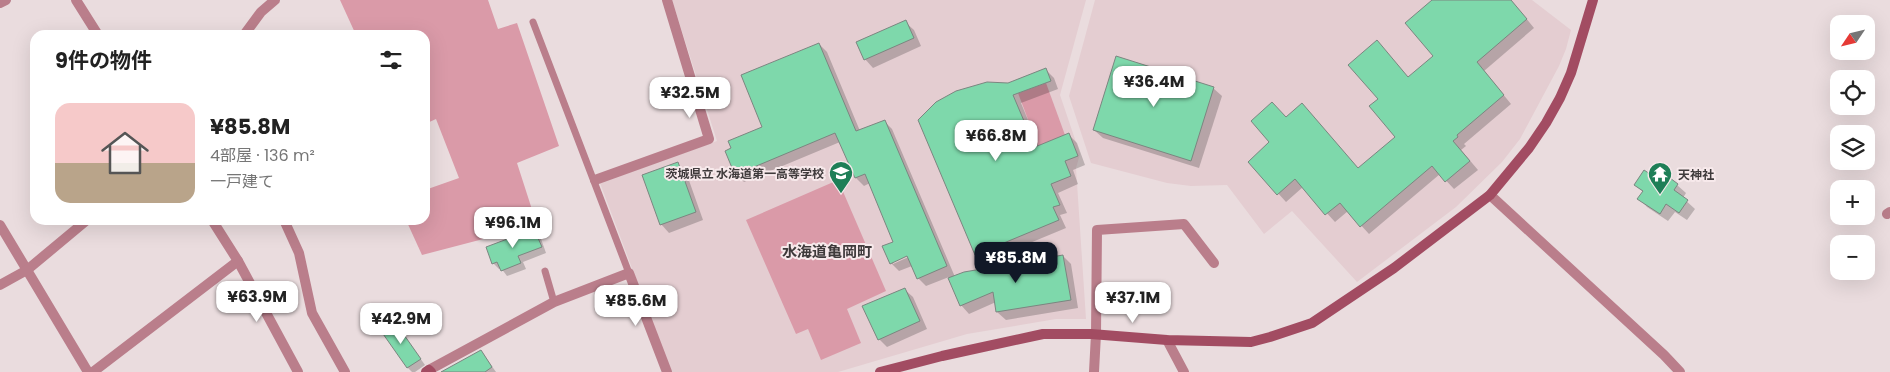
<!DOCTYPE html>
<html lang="ja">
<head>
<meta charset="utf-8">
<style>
	:root { --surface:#fff; --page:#f2f2f2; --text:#222; --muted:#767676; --line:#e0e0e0; --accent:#111827 }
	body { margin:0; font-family:Poppins,"Noto Sans JP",sans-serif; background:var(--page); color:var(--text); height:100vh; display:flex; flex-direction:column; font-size:19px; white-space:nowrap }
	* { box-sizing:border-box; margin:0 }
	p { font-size:16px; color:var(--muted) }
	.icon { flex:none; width:28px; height:28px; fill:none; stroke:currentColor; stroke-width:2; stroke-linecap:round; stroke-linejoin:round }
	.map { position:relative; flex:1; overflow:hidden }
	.details { position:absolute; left:30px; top:30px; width:400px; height:195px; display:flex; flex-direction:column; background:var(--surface); border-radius:15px; box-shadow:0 5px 20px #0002 }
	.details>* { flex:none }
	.needle { width:32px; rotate:235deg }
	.tools { position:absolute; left:1830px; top:15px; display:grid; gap:10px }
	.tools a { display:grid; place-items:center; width:45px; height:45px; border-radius:10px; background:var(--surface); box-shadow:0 5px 20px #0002; font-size:25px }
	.price { position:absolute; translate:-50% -42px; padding:0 11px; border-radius:10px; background:#fff; color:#222; font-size:16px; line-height:32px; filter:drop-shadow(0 1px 2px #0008) }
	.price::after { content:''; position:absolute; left:50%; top:30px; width:15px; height:11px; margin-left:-8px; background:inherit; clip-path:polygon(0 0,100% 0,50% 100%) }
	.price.active { background:var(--accent); color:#fff }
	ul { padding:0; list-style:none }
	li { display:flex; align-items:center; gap:15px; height:125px; padding:0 25px }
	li+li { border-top:1px solid var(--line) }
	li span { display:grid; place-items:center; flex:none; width:140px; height:100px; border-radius:15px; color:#555 }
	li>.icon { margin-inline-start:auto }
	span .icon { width:60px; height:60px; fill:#fffc; stroke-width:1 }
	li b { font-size:21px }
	h2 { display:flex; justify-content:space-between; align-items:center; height:60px; padding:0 25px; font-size:21px }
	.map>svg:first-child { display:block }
	.built { fill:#e4cdd1 }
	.green { fill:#da9aa8 }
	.shadow { fill:#0003; fill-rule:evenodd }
	.building { fill:#7ed8ab; stroke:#7b8680 }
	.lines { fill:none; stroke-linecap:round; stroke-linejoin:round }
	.lane { stroke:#ba7e8b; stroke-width:7 }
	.street { stroke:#ba7e8b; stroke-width:10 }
	.secondary { stroke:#a24c62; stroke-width:10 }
	.labels { text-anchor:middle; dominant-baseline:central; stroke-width:4; stroke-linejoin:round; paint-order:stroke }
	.poi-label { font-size:12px; font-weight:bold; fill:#3f3a3b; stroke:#f7e9eb; text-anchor:end }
	.quarter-label { font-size:15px; font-weight:bold; fill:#3f3a3b; stroke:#f7e9eb }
</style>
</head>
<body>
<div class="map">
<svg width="1890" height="372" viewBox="0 0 1890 372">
	<rect width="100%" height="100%" fill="#eadcde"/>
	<g class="built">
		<path d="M 672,0 L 1086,0 L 1060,95 L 1080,154 L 1076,168 L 1086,319 L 1056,319 L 967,334 L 838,372 L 671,372 L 600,183 L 717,141 Z"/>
		<path d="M 1095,0 L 1532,0 L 1571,30 L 1566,49 L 1559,66 L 1520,139 L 1502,162 L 1456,207 L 1357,282 L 1292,211 L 1264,234 L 1227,185 L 1191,186 L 1167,183 L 1091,163 L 1069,96 Z"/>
	</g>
	<g class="green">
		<path d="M 340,0 L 488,0 L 498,29 L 517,23 L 559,146 L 517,163 L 537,225 L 422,255 L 406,220 L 425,220 L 425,190 L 459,178 L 436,119 L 425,124 L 425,35 L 356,35 Z"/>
		<path d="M 1046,83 L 1065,135 L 1038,146 L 1018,93 Z"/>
		<path d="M 838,180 L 886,291 L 847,309 L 861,343 L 821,360 L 808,329 L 796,334 L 746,220 Z"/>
	</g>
	<g class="shadow">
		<path d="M 1457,0 L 1511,0 L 1534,28 L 1484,71 L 1511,104 L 1464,144 L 1466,146 L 1461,150 L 1478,170 L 1454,189 L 1440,174 L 1369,234 L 1348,211 L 1335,222 L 1303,187 L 1286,202 L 1250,162 L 1271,143 L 1286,118 L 1302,104 L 1358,169 L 1397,137 L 1409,78 L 1435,56 Z"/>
		<path d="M 905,22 L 914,30 L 921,46 L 873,68 L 865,59 Z"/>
		<path d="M 819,44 L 827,52 L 860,131 L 884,121 L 892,129 L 955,277 L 1063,256 L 1071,264 L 1078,308 L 1006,320 L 997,312 L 996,302 L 969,314 L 961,305 L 949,277 L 926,286 L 918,278 L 912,266 L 899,271 L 891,263 L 895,242 L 870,183 L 864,186 L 856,178 L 840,142 L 744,182 L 736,174 L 764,128 ZM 912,253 L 913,255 L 893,264 L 893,261 Z"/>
		<path d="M 1046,70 L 1054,78 L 1058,89 L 1021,103 L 1039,147 L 1069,135 L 1077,143 L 1085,165 L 1073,170 L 1078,184 L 1058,193 L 1067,213 L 1060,215 L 1066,228 L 984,262 L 976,254 L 1008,84 Z"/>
		<path d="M 1213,88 L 1222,96 L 1199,168 L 1103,138 L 1094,130 Z"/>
		<path d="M 677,164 L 686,172 L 703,220 L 669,233 L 661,224 Z"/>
		<path d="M 1654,178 L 1677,185 L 1686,193 L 1683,198 L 1695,209 L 1687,220 L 1675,212 L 1668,221 L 1647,207 L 1639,198 L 1643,192 L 1635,185 Z"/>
		<path d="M 534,230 L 540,236 L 546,253 L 523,262 L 526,269 L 507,276 L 501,268 L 499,269 L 493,263 Z"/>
		<path d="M 904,289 L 913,297 L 927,329 L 887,347 L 879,339 Z"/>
		<path d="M 395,323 L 425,365 L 415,372 L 412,372 L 408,368 L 383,332 Z"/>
		<path d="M 481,351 L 496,372 L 460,372 Z"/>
	</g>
	<g class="building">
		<path d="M 1432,0 L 1511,0 L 1527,19 L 1477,62 L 1504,95 L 1457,135 L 1458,137 L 1453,141 L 1470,161 L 1445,182 L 1432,166 L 1360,227 L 1340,203 L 1325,215 L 1295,179 L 1277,195 L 1248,162 L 1269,142 L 1251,121 L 1272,102 L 1286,117 L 1302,103 L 1358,168 L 1395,137 L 1369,106 L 1378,99 L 1348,65 L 1377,40 L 1408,77 L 1433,56 L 1405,23 Z"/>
		<path d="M 906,20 L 914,38 L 864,60 L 856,42 Z"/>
		<path d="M 819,43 L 856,131 L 885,120 L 947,266 L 917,279 L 907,256 L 890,264 L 882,246 L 893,242 L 865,174 L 855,178 L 835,133 L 735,175 L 725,151 L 731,148 L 728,141 L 762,127 L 741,75 Z"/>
		<path d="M 1116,56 L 1214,87 L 1191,161 L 1093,130 Z"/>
		<path d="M 1046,68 L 1051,81 L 1013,95 L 1035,147 L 1069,133 L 1078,156 L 1065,161 L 1071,176 L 1051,184 L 1060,205 L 1053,207 L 1059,220 L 975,255 L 918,120 L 936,102 L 956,91 L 987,82 L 1008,83 Z"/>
		<path d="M 678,162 L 696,212 L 660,225 L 642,175 Z"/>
		<path d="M 1658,169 L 1678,184 L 1674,190 L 1688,200 L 1679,213 L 1666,204 L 1660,214 L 1637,199 L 1643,191 L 1634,185 L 1644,170 L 1653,176 Z"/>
		<path d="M 534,229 L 542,247 L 518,256 L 521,263 L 501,271 L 497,262 L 492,264 L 486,247 Z"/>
		<path d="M 1063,255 L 1071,300 L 996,312 L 993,292 L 960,306 L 948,278 L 964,272 Z"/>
		<path d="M 905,288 L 920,321 L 878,340 L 862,306 Z"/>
		<path d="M 395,322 L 421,359 L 407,368 L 381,331 Z"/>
		<path d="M 481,350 L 492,367 L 485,372 L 441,372 Z"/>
	</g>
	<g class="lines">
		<g class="lane">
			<path d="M 533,22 L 629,273"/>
			<path d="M 545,271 L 554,302"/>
		</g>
		<g class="street">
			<path d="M 76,0 L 98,35"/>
			<path d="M 0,3 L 6,0"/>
			<path d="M 244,35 L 261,12 L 275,0"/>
			<path d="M 595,180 L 709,139 L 667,0"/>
			<path d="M 1490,195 L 1664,355 L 1680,372"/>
			<path d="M 1887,214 L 1890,212"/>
			<path d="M 212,220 L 238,261 L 298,372"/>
			<path d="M 284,220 L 299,253 L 312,313 L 345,372"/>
			<path d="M 0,225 L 88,372"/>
			<path d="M 0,285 L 27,270 L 87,220"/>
			<path d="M 1167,340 L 1184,372"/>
			<path d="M 429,370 L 554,302 L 629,273 L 667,372"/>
			<path d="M 93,372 L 238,261"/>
			<path d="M 1094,372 L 1096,334 L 1097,230 L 1184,224 L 1214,263"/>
		</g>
		<g class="secondary">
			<path d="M 426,372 L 429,370 L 431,372"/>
			<path d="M 880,372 L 942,356 L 1043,334 L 1091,334 L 1167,340 L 1251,342 L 1270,337 L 1312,323 L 1394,268 L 1490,195 L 1529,148 L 1546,123 L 1560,98 L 1571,73 L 1593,0"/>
		</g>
	</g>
	<defs>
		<g id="school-pin" transform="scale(1.25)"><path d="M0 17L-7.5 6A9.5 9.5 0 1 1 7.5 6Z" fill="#1e7f57" stroke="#f7e9eb"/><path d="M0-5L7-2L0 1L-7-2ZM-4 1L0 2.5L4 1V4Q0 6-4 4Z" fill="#fff"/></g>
		<g id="temple-pin" transform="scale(1.25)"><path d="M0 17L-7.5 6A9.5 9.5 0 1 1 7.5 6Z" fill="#1e7f57" stroke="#f7e9eb"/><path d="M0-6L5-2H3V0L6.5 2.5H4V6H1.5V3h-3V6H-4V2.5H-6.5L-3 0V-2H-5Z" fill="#fff"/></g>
	</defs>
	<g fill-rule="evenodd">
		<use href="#school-pin" x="841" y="173"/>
		<use href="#temple-pin" x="1660" y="174"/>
	</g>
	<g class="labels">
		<g class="poi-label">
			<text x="824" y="173">茨城県立 水海道第一高等学校</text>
			<text x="1678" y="174" text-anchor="start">天神社</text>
		</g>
		<g class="quarter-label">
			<text x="827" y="251">水海道亀岡町</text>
		</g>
	</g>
</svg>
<div class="tools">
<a><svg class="needle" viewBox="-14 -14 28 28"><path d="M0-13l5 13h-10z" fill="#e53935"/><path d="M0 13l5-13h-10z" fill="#767676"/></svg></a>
<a><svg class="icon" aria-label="locate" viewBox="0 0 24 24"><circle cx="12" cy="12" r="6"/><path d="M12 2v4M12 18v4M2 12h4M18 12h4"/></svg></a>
<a><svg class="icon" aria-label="layers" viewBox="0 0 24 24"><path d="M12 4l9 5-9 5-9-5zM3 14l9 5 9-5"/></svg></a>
<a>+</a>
<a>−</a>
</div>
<b class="price" style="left:1154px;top:108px">¥36.4M</b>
<b class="price" style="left:690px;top:119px">¥32.5M</b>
<b class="price" style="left:996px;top:162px">¥66.8M</b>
<b class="price" style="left:513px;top:249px">¥96.1M</b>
<b class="price active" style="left:1016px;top:284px">¥85.8M</b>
<b class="price" style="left:257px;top:323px">¥63.9M</b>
<b class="price" style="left:1133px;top:324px">¥37.1M</b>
<b class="price" style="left:636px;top:327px">¥85.6M</b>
<b class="price" style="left:401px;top:345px">¥42.9M</b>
<section class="details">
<h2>9件の物件<svg class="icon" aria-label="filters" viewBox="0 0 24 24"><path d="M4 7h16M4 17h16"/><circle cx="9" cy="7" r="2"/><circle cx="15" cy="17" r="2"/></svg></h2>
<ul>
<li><span style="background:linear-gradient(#f6c9c9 60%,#b9a48a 0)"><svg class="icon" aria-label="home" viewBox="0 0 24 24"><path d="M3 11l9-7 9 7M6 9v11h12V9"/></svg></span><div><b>¥85.8M</b><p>4部屋 · 136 m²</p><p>一戸建て</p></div></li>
</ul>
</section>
</div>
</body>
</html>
